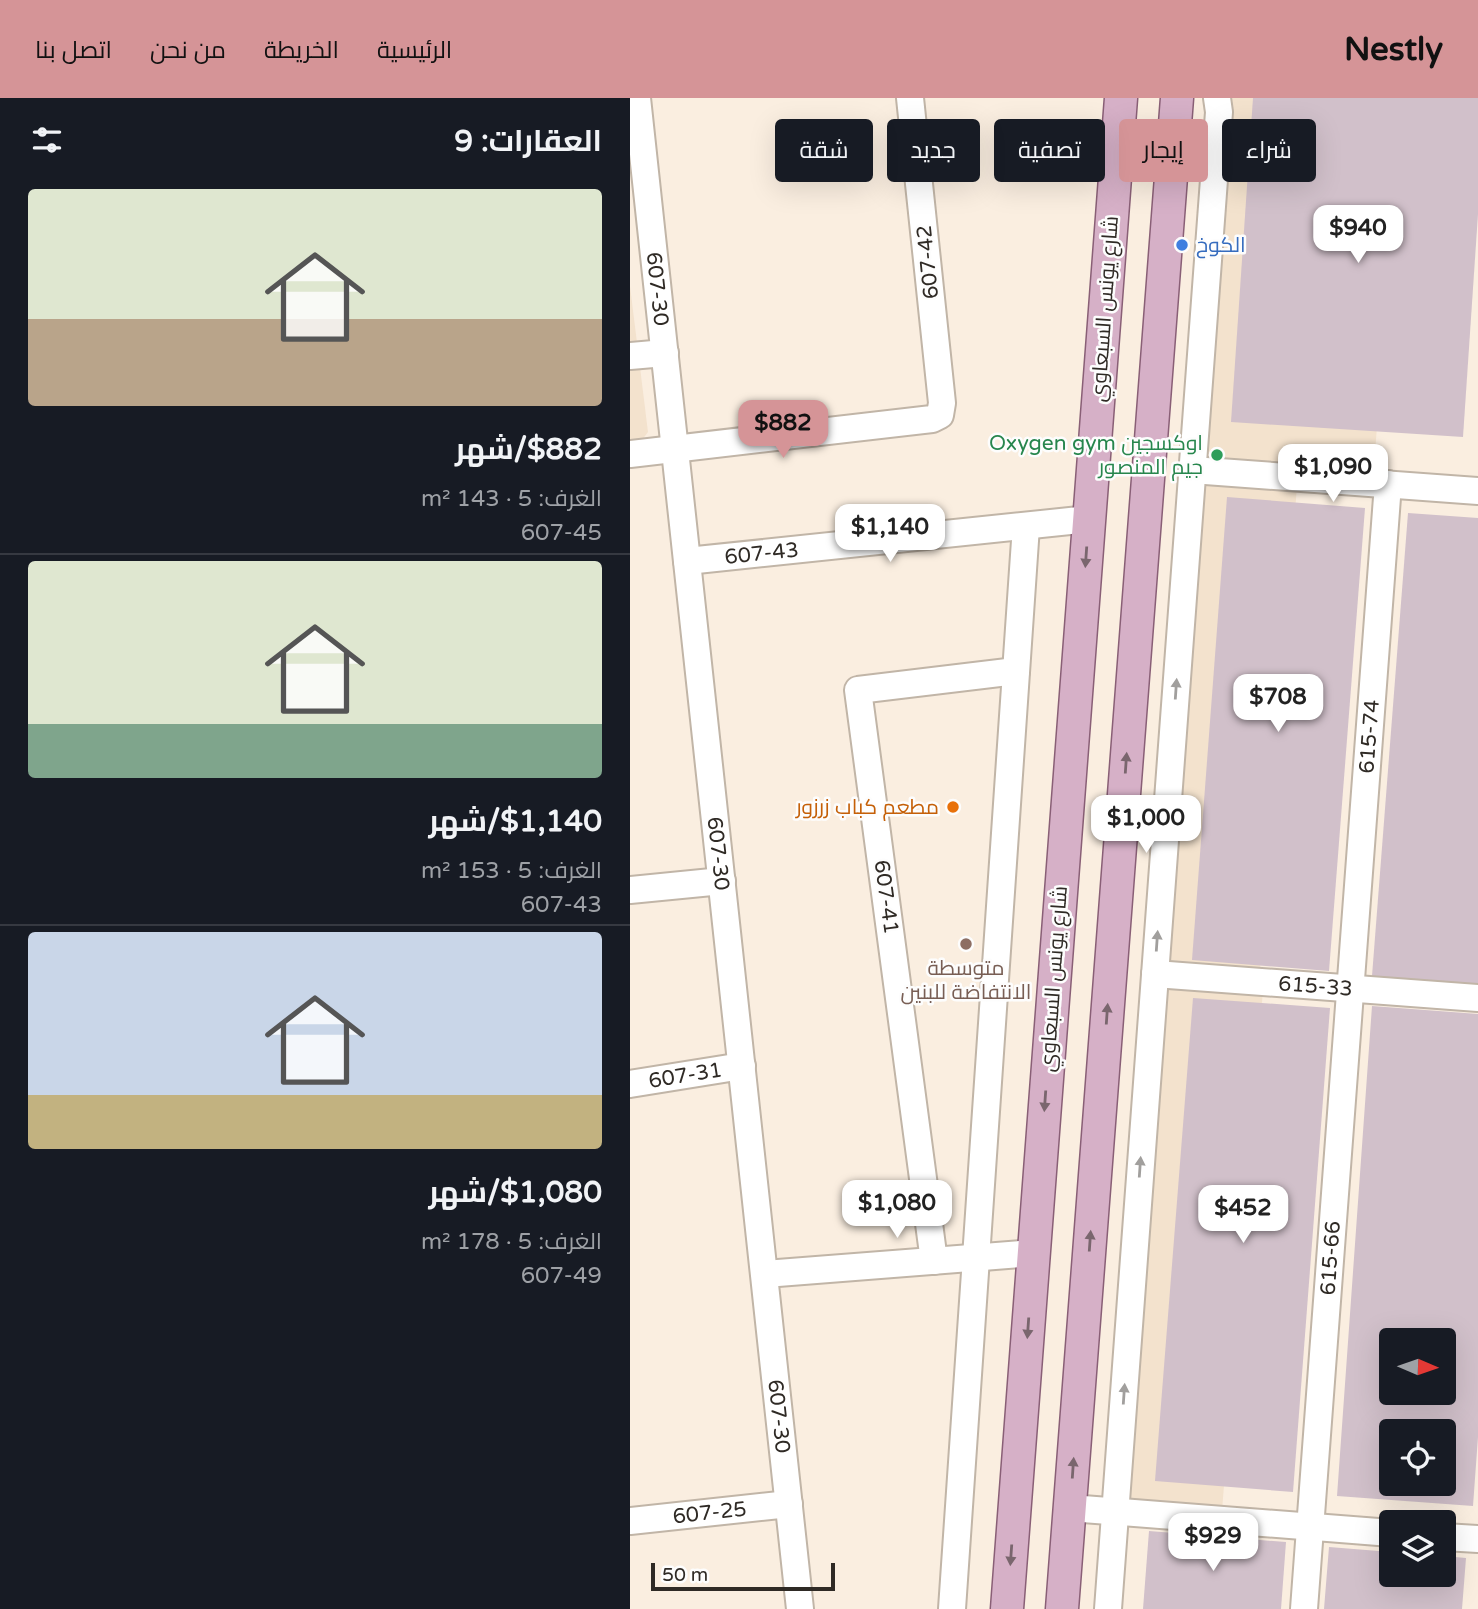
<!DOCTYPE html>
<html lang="ar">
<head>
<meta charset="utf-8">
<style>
	:root { --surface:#171b24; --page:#242831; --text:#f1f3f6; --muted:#9ea1a6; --line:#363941; --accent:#d59497 }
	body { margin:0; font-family:"Varela Round",Cairo,sans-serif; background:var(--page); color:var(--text); direction:rtl; height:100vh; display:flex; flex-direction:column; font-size:26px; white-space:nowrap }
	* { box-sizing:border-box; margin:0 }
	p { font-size:23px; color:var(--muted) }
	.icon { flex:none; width:38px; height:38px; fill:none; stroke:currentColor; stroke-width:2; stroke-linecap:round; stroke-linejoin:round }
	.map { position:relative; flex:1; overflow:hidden; direction:ltr }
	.sheet { display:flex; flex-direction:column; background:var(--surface); width:630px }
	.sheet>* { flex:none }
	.hud { position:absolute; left:21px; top:21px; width:665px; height:63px; direction:rtl; display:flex; gap:14px }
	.needle { width:46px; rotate:92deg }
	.buttons { position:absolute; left:749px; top:1230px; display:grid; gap:14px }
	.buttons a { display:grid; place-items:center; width:77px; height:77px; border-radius:7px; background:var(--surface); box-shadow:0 7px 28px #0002; font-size:35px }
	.scale { position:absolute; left:21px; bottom:18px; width:184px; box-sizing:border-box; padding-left:7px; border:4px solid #2f2a25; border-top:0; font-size:19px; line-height:24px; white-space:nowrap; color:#2f2a25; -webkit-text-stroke:5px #fdfdfd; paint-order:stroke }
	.price { position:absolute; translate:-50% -60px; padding:0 16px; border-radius:14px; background:#fff; color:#222; font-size:23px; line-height:46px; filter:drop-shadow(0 2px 4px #0008) }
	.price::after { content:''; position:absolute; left:50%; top:42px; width:21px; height:16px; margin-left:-10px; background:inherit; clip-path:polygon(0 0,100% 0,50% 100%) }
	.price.selected { background:var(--accent); color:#111 }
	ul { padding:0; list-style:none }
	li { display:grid; align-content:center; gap:14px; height:371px; padding:0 28px }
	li+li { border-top:2px solid var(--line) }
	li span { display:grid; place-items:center; height:217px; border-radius:7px; color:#555 }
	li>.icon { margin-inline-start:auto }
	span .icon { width:126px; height:126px; fill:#fffc; stroke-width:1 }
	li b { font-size:30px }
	h2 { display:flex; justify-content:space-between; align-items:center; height:84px; padding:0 28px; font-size:30px }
	.tag { padding:0 24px; border-radius:7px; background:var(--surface); box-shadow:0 7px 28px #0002; font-size:24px; line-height:63px }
	.tag.selected { background:var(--accent); color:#111 }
	header { display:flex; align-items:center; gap:42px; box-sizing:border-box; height:98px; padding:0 35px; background:var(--accent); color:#111 }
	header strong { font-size:33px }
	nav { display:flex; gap:38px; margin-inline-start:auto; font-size:24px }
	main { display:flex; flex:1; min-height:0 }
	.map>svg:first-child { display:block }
	.built { fill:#f3e2cd }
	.building { fill:#d1c0ca; fill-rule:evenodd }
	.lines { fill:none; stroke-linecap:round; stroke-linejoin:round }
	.minor-casing { stroke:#c1b5a7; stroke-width:30 }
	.major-casing { stroke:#895f76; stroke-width:35 }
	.minor { stroke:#fff; stroke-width:26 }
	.major { stroke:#d6b0c7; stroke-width:32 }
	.oneway { fill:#7a666e }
	.oneway2 { fill:#a19f9d }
	.shop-dot { fill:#3f7fe0; stroke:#fdfdfd; stroke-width:2.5 }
	.leisure-dot { fill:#2e9e5b; stroke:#fdfdfd; stroke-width:2.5 }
	.food-dot { fill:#e8710a; stroke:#fdfdfd; stroke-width:2.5 }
	.education-dot { fill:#8d6e63; stroke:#fdfdfd; stroke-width:2.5 }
	.labels { text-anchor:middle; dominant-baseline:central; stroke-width:5; stroke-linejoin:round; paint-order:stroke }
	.shop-label { font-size:21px; fill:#366cbe; stroke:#fdfdfd; text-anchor:start }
	.street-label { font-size:21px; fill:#2f2a25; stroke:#fdfdfd }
	.leisure-label { font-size:21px; fill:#27864d; stroke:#fdfdfd; text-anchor:end }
	.food-label { font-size:21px; fill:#c56008; stroke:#fdfdfd; text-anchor:end }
	.education-label { font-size:21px; fill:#785e54; stroke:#fdfdfd }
</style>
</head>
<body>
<header>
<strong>Nestly</strong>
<nav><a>الرئيسية</a><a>الخريطة</a><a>من نحن</a><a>اتصل بنا</a></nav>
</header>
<main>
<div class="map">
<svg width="848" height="1511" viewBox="0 0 848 1511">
	<rect width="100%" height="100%" fill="#faeee0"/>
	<g class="built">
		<path d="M 600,0 L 769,0 L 744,372 L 576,361 Z"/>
		<path d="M 0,188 L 18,334 L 12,342 L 0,343 Z"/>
		<path d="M 583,381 L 667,388 L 630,872 L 538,865 L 571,386 Z"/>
		<path d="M 536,886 L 633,892 L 592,1413 L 497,1403 Z"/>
	</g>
	<g class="building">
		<path d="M 623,0 L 848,0 L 848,116 L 833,339 L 601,324 Z"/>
		<path d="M 597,399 L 735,410 L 699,873 L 562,862 Z"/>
		<path d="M 778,415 L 848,420 L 848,886 L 742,878 Z"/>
		<path d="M 563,900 L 700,910 L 663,1394 L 525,1383 Z"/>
		<path d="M 742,908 L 848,916 L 848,1339 L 843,1408 L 707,1398 ZM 761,1242 L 814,1242 L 814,1295 L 761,1295 ZM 761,1334 L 814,1334 L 814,1386 L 761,1386 Z"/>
		<path d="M 519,1433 L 656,1444 L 651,1511 L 513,1511 Z"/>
		<path d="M 699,1449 L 761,1454 L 761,1477 L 814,1477 L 814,1458 L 836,1460 L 832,1511 L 694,1511 Z"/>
	</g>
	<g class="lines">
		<g class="minor-casing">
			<g id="minor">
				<path id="s1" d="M 7,0 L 170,1511"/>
				<path d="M 0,258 L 35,255"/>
				<path d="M 0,356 L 302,321 L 310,317 L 312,305 L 280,0"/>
				<path d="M 562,372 L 848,393"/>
				<path id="s2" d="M 57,463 L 459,421"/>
				<path d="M 0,792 L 92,783"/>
				<path id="s3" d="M 525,876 L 848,900"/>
				<path id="s4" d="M 0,986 L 112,968"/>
				<path d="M 304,1163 L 228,592 L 386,573"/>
				<path d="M 135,1176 L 404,1155"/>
				<path d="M 440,1410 L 761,1435"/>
				<path id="s5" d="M 0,1423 L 159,1406"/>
				<path d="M 814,1439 L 848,1441"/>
				<path d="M 322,1511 L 396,428"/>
				<path d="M 478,1511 L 589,14 L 587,0"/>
				<path id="s6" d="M 674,1511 L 758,386"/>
			</g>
		</g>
		<g class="major-casing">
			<g id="major">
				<path d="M 377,1511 L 491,0"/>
				<path d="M 432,1511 L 547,0"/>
			</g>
		</g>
		<use href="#minor" class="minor"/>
		<use href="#major" class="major"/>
	</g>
	<defs><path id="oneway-solid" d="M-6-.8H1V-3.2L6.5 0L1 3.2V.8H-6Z" transform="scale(1.75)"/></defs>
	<g class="oneway">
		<use href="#oneway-solid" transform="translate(456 459) rotate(94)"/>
		<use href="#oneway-solid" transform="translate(496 665) rotate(-86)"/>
		<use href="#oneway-solid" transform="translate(477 916) rotate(-86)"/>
		<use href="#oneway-solid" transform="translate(415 1003) rotate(94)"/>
		<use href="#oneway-solid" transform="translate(460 1143) rotate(-86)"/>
		<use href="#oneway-solid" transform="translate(398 1230) rotate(94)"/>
		<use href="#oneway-solid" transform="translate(443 1370) rotate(-86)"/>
		<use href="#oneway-solid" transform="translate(381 1457) rotate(94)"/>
	</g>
	<g class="oneway2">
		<use href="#oneway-solid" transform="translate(546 591) rotate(-86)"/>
		<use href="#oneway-solid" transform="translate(527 843) rotate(-86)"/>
		<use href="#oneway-solid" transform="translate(510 1069) rotate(-86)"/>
		<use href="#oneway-solid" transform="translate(494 1296) rotate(-86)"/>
	</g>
	<circle class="shop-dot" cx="552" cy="147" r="7"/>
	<circle class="leisure-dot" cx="587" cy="357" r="7"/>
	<circle class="food-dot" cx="323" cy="709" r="7"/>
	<circle class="education-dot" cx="336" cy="846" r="7"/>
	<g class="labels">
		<g class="shop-label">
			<text x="566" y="147">الكوخ</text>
		</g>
		<g class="street-label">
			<text transform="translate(298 164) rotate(-96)">607-42</text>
			<text stroke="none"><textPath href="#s1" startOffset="192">607-30</textPath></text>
			<text transform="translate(475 211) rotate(-86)">شارع يونس السبعاوي</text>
			<text stroke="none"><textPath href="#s2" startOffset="75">607-43</textPath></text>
			<text stroke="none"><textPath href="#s6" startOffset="875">615-74</textPath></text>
			<text stroke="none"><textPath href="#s1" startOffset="760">607-30</textPath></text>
			<text transform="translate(256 799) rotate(82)">607-41</text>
			<text transform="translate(424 881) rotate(-86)">شارع يونس السبعاوي</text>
			<text stroke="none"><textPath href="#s3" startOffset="161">615-33</textPath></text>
			<text stroke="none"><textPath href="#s4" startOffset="56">607-31</textPath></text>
			<text stroke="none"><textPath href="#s6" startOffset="352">615-66</textPath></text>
			<text stroke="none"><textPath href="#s1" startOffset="1326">607-30</textPath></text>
			<text stroke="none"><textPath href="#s5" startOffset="80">607-25</textPath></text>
		</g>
		<g class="leisure-label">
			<text x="573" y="345">Oxygen gym اوكسجين<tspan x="573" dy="24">جيم المنصور</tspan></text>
		</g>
		<g class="food-label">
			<text x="309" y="709">مطعم كباب زرزور</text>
		</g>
		<g class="education-label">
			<text x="336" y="870">متوسطة<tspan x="336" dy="24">الانتفاضة للبنين</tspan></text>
		</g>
	</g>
</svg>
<div class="buttons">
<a><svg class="needle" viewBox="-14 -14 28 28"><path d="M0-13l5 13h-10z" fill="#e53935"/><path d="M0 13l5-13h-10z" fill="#9ea1a6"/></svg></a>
<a><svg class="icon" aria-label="locate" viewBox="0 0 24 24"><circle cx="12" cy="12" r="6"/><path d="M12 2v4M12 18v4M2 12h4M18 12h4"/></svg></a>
<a><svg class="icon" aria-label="layers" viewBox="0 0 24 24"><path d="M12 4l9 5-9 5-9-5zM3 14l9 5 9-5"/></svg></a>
</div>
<div class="scale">50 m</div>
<b class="price" style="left:728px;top:167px">$940</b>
<b class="price selected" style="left:153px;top:362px">$882</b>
<b class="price" style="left:703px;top:406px">$1,090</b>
<b class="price" style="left:260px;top:466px">$1,140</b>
<b class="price" style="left:648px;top:636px">$708</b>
<b class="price" style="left:516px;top:757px">$1,000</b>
<b class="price" style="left:267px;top:1142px">$1,080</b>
<b class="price" style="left:613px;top:1147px">$452</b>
<b class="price" style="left:583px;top:1475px">$929</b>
<div class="hud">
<a class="tag">شراء</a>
<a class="tag selected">إيجار</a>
<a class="tag">تصفية</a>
<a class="tag">جديد</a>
<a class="tag">شقة</a>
</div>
</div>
<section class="sheet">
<h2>العقارات: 9<svg class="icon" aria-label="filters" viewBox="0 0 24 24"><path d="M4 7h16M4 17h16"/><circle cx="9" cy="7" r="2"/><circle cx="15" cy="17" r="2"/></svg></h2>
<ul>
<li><span style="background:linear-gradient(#dfe7d0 60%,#b9a48a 0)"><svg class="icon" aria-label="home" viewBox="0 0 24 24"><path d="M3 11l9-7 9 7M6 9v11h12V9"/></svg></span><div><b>$882/شهر</b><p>الغرف: 5 · 143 m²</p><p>607-45</p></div></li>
<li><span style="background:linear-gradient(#dfe7d0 75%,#7fa58c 0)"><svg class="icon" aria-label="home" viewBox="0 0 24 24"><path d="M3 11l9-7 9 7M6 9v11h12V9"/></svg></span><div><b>$1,140/شهر</b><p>الغرف: 5 · 153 m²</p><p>607-43</p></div></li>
<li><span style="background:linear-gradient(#c9d6e8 75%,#c2b280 0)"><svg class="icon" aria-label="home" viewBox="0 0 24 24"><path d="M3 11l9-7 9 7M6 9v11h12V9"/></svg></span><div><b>$1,080/شهر</b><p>الغرف: 5 · 178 m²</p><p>607-49</p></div></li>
</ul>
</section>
</main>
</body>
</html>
